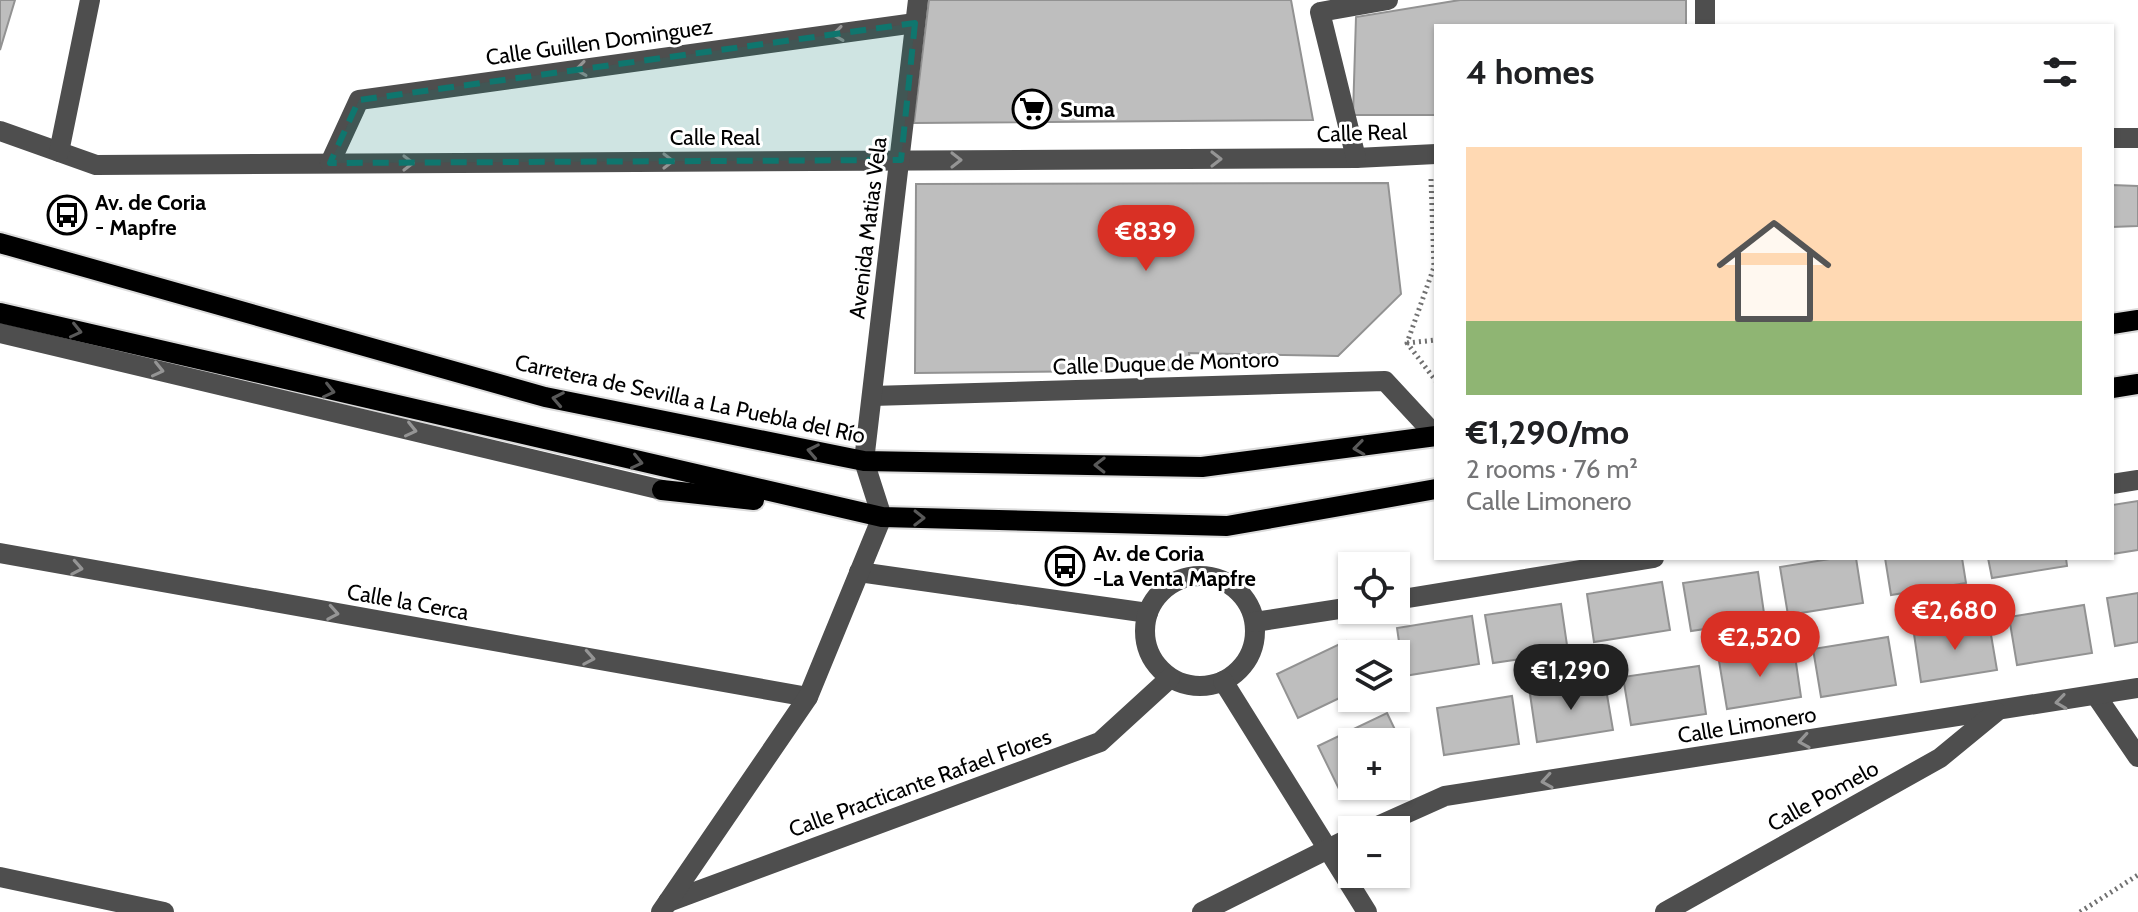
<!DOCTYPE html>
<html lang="en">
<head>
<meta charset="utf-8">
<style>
	:root { --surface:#fff; --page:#f2f2f2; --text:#202124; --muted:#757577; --line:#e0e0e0; --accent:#d93025 }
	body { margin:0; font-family:Cabin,sans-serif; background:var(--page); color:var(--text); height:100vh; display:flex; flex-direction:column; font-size:30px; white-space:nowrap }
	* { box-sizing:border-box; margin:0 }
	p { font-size:26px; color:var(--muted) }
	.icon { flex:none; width:44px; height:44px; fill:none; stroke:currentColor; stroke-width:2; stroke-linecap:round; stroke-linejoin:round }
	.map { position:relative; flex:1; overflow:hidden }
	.drawer { position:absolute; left:1434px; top:24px; width:680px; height:536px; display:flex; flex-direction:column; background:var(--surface); border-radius:0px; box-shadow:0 2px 6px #0004 }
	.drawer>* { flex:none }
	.controls { position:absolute; left:1338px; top:552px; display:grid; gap:16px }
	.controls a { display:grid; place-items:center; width:72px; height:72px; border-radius:0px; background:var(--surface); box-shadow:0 2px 6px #0004; font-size:40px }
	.price { position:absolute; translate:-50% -68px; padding:0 18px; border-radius:28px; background:var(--accent); color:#fff; font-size:26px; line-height:52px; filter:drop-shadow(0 2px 4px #0008) }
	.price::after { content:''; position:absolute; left:50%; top:48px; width:24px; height:18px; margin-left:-12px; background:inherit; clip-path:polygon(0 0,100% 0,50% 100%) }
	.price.active { background:#222; color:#fff }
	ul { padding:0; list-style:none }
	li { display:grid; align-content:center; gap:16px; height:424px; padding:0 32px }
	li+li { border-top:2px solid var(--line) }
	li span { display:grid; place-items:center; height:248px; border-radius:0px; color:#555 }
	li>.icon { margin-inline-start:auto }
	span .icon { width:144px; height:144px; fill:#fffc; stroke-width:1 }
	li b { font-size:34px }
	h2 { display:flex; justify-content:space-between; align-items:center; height:96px; padding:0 32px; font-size:34px }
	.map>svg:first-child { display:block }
	.building { fill:#bebebe; stroke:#929292; stroke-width:2 }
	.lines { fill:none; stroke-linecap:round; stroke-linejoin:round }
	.major-casing { stroke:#dbdbdb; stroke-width:24 }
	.path { stroke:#707070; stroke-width:5; stroke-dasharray:2 4; stroke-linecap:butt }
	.minor { stroke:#4e4e4e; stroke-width:20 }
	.major { stroke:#000; stroke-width:20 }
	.oneway { stroke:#959595 }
	.oneway2 { stroke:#595959 }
	.marked { fill:#0f766e; fill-opacity:0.2; stroke:#0f766e; stroke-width:6; stroke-dasharray:16 10; stroke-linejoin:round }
	.labels { text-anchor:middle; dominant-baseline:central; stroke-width:6; stroke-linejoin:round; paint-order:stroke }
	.street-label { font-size:22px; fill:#000; stroke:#fff }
	.poi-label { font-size:22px; font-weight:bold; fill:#000; stroke:#fff; text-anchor:start }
</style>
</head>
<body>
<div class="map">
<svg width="2138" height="912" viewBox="0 0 2138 912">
	<rect width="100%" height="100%" fill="#fff"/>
	<g class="building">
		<path d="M 0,0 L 15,0 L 0,50 Z"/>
		<path d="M 929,0 L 1291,0 L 1313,120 L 914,123 Z"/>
		<path d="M 1460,0 L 1686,0 L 1686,26 L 1436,26 L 1436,115 L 1353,115 L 1356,17 Z"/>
		<path d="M 1388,183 L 1401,294 L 1338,356 L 1189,353 L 1191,370 L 915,373 L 916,184 Z"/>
		<path d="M 2112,185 L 2138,186 L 2138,226 L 2112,227 Z"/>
		<path d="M 2138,501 L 2138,550 L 2112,554 L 2112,505 Z"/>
		<path d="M 1836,558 L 1856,558 L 1863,603 L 1788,615 L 1780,567 Z"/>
		<path d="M 1885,558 L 1962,558 L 1966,583 L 1891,595 Z"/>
		<path d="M 1988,558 L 2066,558 L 2067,566 L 1992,578 Z"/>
		<path d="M 1758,572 L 1765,620 L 1691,631 L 1683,583 Z"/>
		<path d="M 1662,582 L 1670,630 L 1594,642 L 1587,594 Z"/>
		<path d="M 2138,593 L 2138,642 L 2115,646 L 2107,598 Z"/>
		<path d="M 1561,604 L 1568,652 L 1493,663 L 1485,615 Z"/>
		<path d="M 2084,605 L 2092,653 L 2017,665 L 2009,617 Z"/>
		<path d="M 1472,616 L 1479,664 L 1404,676 L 1397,628 Z"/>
		<path d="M 1989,623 L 1997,670 L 1921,682 L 1914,634 Z"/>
		<path d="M 1888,637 L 1896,685 L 1821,697 L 1813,649 Z"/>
		<path d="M 1346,641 L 1352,654 L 1352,692 L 1298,718 L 1277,674 Z"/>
		<path d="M 1794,649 L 1801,697 L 1727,709 L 1719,661 Z"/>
		<path d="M 1699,666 L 1706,714 L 1631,725 L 1623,677 Z"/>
		<path d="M 1605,683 L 1613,730 L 1537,742 L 1530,694 Z"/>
		<path d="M 1512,696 L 1519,744 L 1444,755 L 1437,708 Z"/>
		<path d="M 1387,713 L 1408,757 L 1396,762 L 1396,742 L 1352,742 L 1352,783 L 1339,789 L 1318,746 Z"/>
	</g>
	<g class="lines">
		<g class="major-casing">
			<g id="major">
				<path d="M 0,243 L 545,397 L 864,461 L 1202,467 L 1436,436"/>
				<path d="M 0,313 L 882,517 L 1227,526 L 1436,489"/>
				<path d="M 2112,324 L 2138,320"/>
				<path d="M 2112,388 L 2138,384"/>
				<path d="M 662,490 L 754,500"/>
			</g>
		</g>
		<g class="path">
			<path d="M 1431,179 L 1434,267 L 1407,343 L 1436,381"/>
			<path d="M 1407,343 L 1436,340"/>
			<path d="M 2080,912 L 2138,875"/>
		</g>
		<g class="minor">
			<path d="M 1705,0 L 1705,26"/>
			<path d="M 0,131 L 96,165 L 1356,158 L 1436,154"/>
			<path d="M 2112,138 L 2138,138"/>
			<path d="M 59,152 L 90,0"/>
			<path d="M 1356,158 L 1320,12 L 1388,0"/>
			<path d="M 330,163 L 359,100 L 915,23"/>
			<path d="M 0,333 L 662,490"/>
			<path d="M 872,396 L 1385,381 L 1436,436"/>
			<path d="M 2112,484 L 2138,480"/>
			<path d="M 0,553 L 808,697"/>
			<path d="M 859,572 L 1148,613"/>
			<circle cx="1200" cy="631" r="55"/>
			<path d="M 1396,600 L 1654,558"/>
			<path d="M 1255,622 L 1352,607"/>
			<path d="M 1223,681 L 1367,912"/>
			<path d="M 2097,697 L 2138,757"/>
			<path d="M 1369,830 L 1445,796 L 2138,688"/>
			<path d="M 0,877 L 164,912"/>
			<path d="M 668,902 L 1100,742 L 1170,678"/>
			<path d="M 661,912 L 808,697 L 882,517 L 864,461 L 918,0"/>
			<path d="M 1202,912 L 1352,837"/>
			<path d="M 1665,912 L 1940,758 L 1996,712"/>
		</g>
		<use href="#major" class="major"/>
	</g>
	<defs><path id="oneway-chevron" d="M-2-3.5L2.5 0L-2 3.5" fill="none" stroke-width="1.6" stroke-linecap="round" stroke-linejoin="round" transform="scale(2)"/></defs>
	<g class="oneway">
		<use href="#oneway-chevron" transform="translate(838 34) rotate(172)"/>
		<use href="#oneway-chevron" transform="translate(581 69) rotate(172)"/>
		<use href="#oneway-chevron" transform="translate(1216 159)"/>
		<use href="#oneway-chevron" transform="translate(956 160)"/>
		<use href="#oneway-chevron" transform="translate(668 161)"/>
		<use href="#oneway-chevron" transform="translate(408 163)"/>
		<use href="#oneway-chevron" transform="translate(158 370) rotate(13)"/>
		<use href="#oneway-chevron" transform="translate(411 430) rotate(13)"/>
		<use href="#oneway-chevron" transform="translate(77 568) rotate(10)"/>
		<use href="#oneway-chevron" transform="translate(333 613) rotate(10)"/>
		<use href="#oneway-chevron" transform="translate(589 658) rotate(10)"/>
		<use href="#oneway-chevron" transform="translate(2061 702) rotate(172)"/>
		<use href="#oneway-chevron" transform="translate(1804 741) rotate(171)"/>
		<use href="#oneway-chevron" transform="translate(1547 781) rotate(171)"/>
	</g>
	<g class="oneway2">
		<use href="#oneway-chevron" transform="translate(76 331) rotate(13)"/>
		<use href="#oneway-chevron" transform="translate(329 391) rotate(13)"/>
		<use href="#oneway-chevron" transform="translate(558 399) rotate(-169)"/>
		<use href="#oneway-chevron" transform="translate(1359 448) rotate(173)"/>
		<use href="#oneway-chevron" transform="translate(813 451) rotate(-169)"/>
		<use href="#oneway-chevron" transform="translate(637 462) rotate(13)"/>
		<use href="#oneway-chevron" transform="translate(1100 465) rotate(-179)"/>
		<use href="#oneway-chevron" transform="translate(919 518) rotate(1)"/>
	</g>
	<path class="marked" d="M 915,23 L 901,160 L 330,163 L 359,100 Z"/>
	<defs>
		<g id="supermarket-ring" transform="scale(2)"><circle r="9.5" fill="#fff" stroke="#000" stroke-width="1.5"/><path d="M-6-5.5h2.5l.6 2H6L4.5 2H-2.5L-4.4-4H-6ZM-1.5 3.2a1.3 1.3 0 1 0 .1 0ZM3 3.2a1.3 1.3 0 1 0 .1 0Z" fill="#000"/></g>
		<g id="bus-ring" transform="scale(2)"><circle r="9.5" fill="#fff" stroke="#000" stroke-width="1.5"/><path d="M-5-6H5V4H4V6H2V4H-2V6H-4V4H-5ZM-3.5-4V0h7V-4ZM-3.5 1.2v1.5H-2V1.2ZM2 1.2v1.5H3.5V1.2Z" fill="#000"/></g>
	</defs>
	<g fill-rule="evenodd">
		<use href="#supermarket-ring" x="1032" y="109"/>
		<use href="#bus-ring" x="67" y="215"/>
		<use href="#bus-ring" x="1065" y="566"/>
	</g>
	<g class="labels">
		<g class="street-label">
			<text transform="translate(599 42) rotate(-8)">Calle Guillen Dominguez</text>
			<text transform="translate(1362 133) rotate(-2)">Calle Real</text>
			<text x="715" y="137">Calle Real</text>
			<text transform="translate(868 228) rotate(-83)">Avenida Matias Vela</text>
			<text transform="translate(1166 363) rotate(-2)">Calle Duque de Montoro</text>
			<text transform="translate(690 399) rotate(12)">Carretera de Sevilla a La Puebla del Río</text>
			<text transform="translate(408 602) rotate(10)">Calle la Cerca</text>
			<text transform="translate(1747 725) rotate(-9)">Calle Limonero</text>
			<text transform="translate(920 783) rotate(-20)">Calle Practicante Rafael Flores</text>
			<text transform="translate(1823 796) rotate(-29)">Calle Pomelo</text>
		</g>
		<g class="poi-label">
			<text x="1060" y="109">Suma</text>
			<text x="95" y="202">Av. de Coria<tspan x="95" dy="25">- Mapfre</tspan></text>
			<text x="1093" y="553">Av. de Coria<tspan x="1093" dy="25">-La Venta Mapfre</tspan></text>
		</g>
	</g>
</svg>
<div class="controls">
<a><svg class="icon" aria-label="locate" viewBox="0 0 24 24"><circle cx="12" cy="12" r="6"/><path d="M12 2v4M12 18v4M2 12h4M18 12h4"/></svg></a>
<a><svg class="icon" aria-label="layers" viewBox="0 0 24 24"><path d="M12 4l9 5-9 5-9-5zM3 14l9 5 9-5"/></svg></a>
<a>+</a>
<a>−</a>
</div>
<b class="price" style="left:1146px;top:273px">€839</b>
<b class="price" style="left:1955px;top:652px">€2,680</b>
<b class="price" style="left:1760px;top:679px">€2,520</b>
<b class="price active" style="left:1571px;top:712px">€1,290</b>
<section class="drawer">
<h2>4 homes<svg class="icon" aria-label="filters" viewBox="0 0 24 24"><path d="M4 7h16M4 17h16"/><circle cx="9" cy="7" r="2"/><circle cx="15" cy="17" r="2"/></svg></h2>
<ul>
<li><span style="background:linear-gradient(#ffd9b3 70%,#8fb573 0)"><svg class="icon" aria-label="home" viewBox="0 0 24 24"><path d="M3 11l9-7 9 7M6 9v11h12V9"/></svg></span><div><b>€1,290/mo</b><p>2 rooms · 76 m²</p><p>Calle Limonero</p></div></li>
</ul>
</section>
</div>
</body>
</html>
